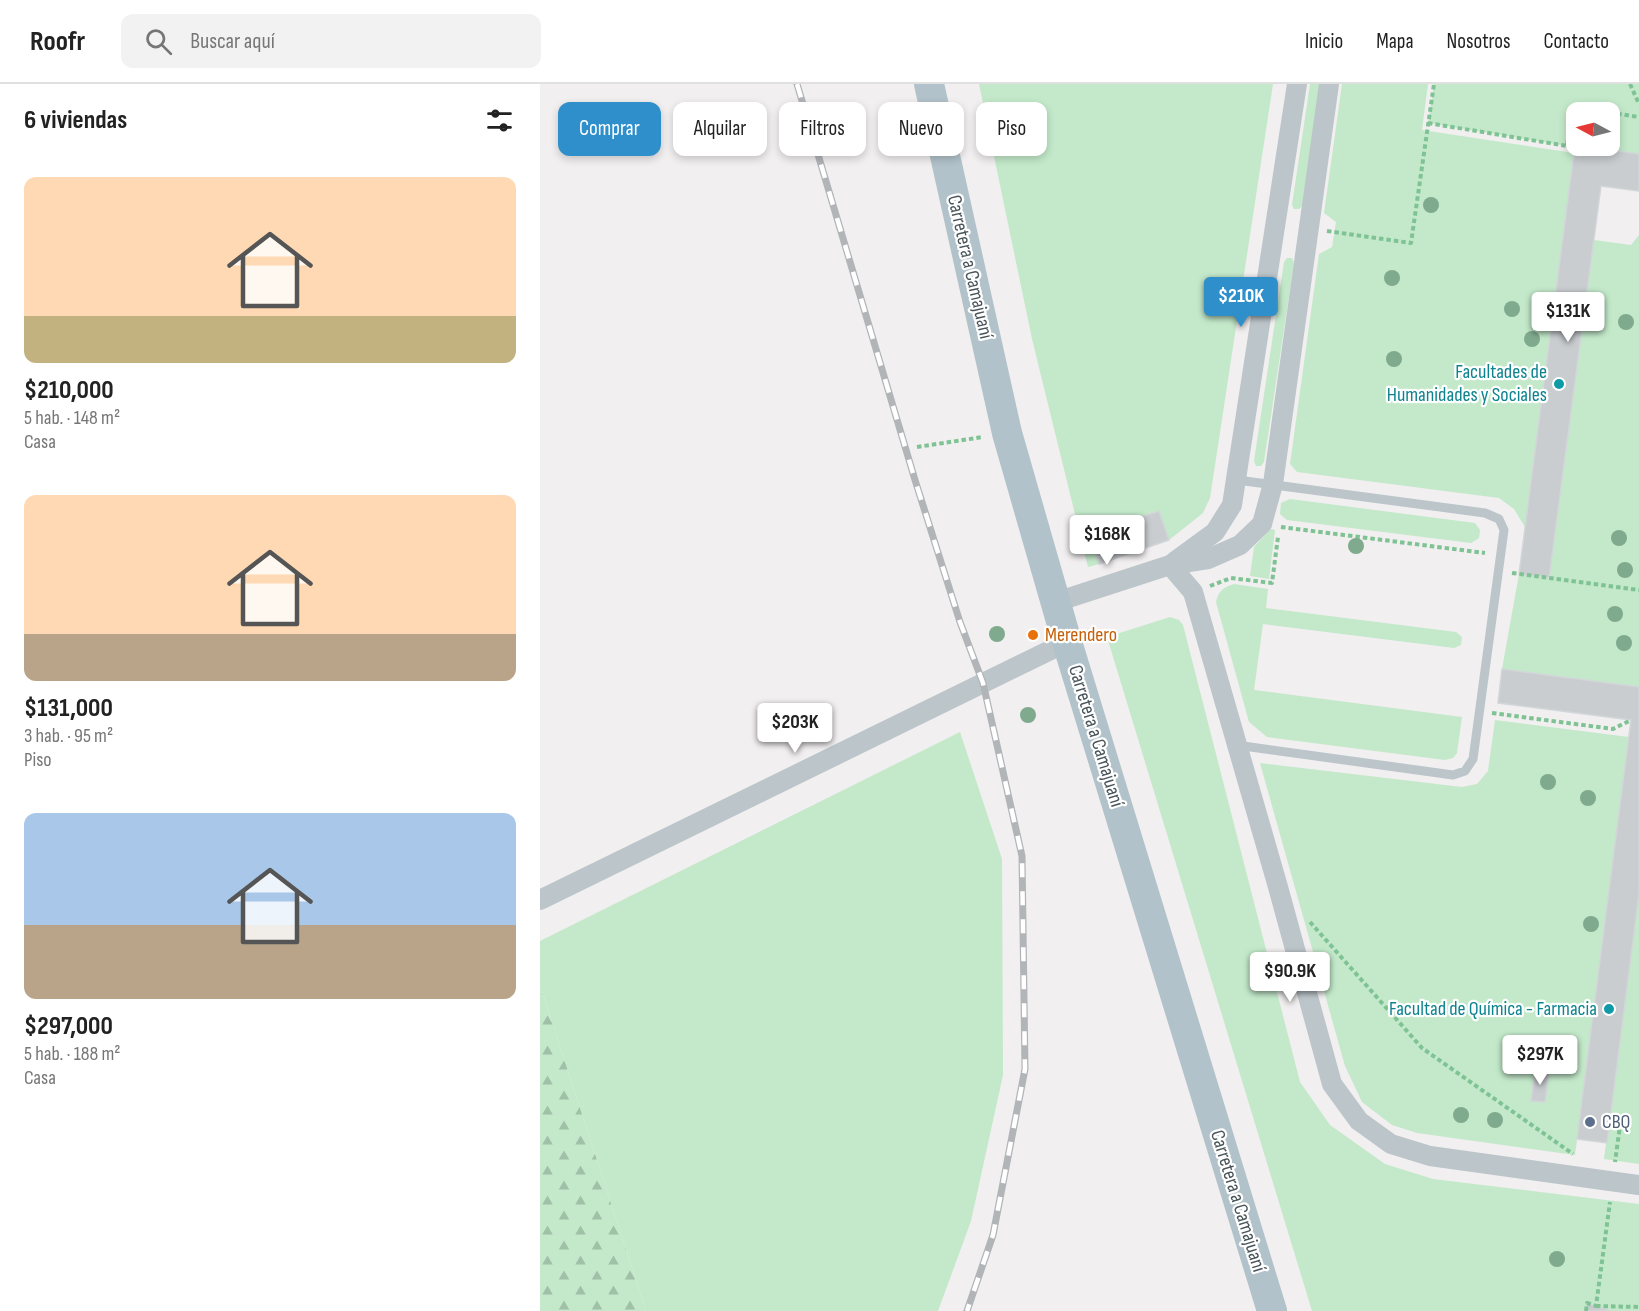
<!DOCTYPE html>
<html lang="es">
<head>
<meta charset="utf-8">
<style>
	:root { --surface:#fff; --page:#f2f2f2; --text:#222; --muted:#767676; --line:#e0e0e0; --accent:#2f8fcb }
	body { margin:0; font-family:"Sofia Sans Condensed",sans-serif; background:var(--page); color:var(--text); height:100vh; display:flex; flex-direction:column; font-size:22px; white-space:nowrap }
	* { box-sizing:border-box; margin:0 }
	p { font-size:20px; color:var(--muted) }
	.icon { flex:none; width:33px; height:33px; fill:none; stroke:currentColor; stroke-width:2; stroke-linecap:round; stroke-linejoin:round }
	.map { position:relative; flex:1; overflow:hidden }
	.side { display:flex; flex-direction:column; background:var(--surface); width:540px }
	.side>* { flex:none }
	.hud { position:absolute; left:18px; top:18px; width:570px; height:54px; display:flex; gap:12px }
	.needle { width:39px; rotate:277deg }
	.buttons { position:absolute; left:1026px; top:18px; display:grid; gap:12px }
	.buttons a { display:grid; place-items:center; width:54px; height:54px; border-radius:12px; background:var(--surface); box-shadow:0 3px 9px #0003; font-size:30px }
	.price { position:absolute; translate:-50% -51px; padding:0 14px; border-radius:6px; background:#fff; color:#222; font-size:20px; line-height:39px; filter:drop-shadow(0 2px 3px #0008) }
	.price::after { content:''; position:absolute; left:50%; top:36px; width:18px; height:14px; margin-left:-9px; background:inherit; clip-path:polygon(0 0,100% 0,50% 100%) }
	.price.current { background:var(--accent); color:#fff }
	ul { padding:0; list-style:none }
	li { display:grid; align-content:center; gap:12px; height:318px; padding:0 24px }
	li span { display:grid; place-items:center; height:186px; border-radius:12px; color:#555 }
	li>.icon { margin-inline-start:auto }
	span .icon { width:108px; height:108px; fill:#fffc; stroke-width:1 }
	li b { font-size:26px }
	h2 { display:flex; justify-content:space-between; align-items:center; height:72px; padding:0 24px; font-size:26px }
	.tag { padding:0 21px; border-radius:12px; background:var(--surface); box-shadow:0 3px 9px #0003; font-size:21px; line-height:54px }
	.tag.current { background:var(--accent); color:#fff }
	header { display:flex; align-items:center; gap:36px; box-sizing:border-box; height:84px; padding:0 30px; background:var(--surface); border-bottom:2px solid var(--line) }
	header strong { font-size:28px }
	nav { display:flex; gap:33px; margin-inline-start:auto; font-size:21px }
	.search { width:420px; height:54px; background:var(--page); display:flex; align-items:center; gap:15px; box-sizing:border-box; padding:0 21px; border-radius:12px; color:var(--muted); font-size:22px }
	main { display:flex; flex:1; min-height:0 }
	.map>svg:first-child { display:block }
	.green { fill:#c3e9ca; fill-rule:evenodd }
	.forest { fill:url(#forest-firs) }
	.building { fill:#c9cdd0; stroke:#d3d6d9; stroke-width:1.5 }
	.lines { fill:none; stroke-linecap:round; stroke-linejoin:round }
	.path { stroke:#7fc395; stroke-width:4; stroke-dasharray:4.5 3; stroke-linecap:butt }
	.service { stroke:#bcc5ca; stroke-width:9 }
	.minor { stroke:#bcc5ca; stroke-width:20 }
	.primary { stroke:#b2c2ca; stroke-width:30 }
	.rail-casing { stroke:#b2b5b8; stroke-width:7 }
	.rail { stroke:#fff; stroke-width:4.5; stroke-dasharray:14; stroke-linecap:butt }
	.tree { fill:#7faa8d }
	.culture-dot { fill:#0f9aa8; stroke:#fff; stroke-width:2 }
	.food-dot { fill:#e8710a; stroke:#fff; stroke-width:2 }
	.service-dot { fill:#5c6f8a; stroke:#fff; stroke-width:2 }
	.labels { text-anchor:middle; dominant-baseline:central; stroke-width:4.5; stroke-linejoin:round; paint-order:stroke }
	.street-label { font-size:20px; fill:#49555a; stroke:#fff }
	.culture-label { font-size:20px; fill:#0d838f; stroke:#fff; text-anchor:end }
	.food-label { font-size:20px; fill:#c56008; stroke:#fff; text-anchor:start }
	.service-label { font-size:20px; fill:#4e5e75; stroke:#fff; text-anchor:start }
</style>
</head>
<body>
<header>
<strong>Roofr</strong>
<div class="search"><svg class="icon" aria-label="search" viewBox="0 0 24 24"><circle cx="10" cy="10" r="6"/><path d="M15 15l6 6"/></svg>Buscar aquí</div>
<nav><a>Inicio</a><a>Mapa</a><a>Nosotros</a><a>Contacto</a></nav>
</header>
<main>
<section class="side">
<h2>6 viviendas<svg class="icon" aria-label="filters" viewBox="0 0 24 24"><path d="M4 7h16M4 17h16"/><circle cx="9" cy="7" r="2"/><circle cx="15" cy="17" r="2"/></svg></h2>
<ul>
<li><span style="background:linear-gradient(#ffd9b3 75%,#c2b280 0)"><svg class="icon" aria-label="home" viewBox="0 0 24 24"><path d="M3 11l9-7 9 7M6 9v11h12V9"/></svg></span><div><b>$210,000</b><p>5 hab. · 148 m²</p><p>Casa</p></div></li>
<li><span style="background:linear-gradient(#ffd9b3 75%,#b9a48a 0)"><svg class="icon" aria-label="home" viewBox="0 0 24 24"><path d="M3 11l9-7 9 7M6 9v11h12V9"/></svg></span><div><b>$131,000</b><p>3 hab. · 95 m²</p><p>Piso</p></div></li>
<li><span style="background:linear-gradient(#a9c7e8 60%,#b9a48a 0)"><svg class="icon" aria-label="home" viewBox="0 0 24 24"><path d="M3 11l9-7 9 7M6 9v11h12V9"/></svg></span><div><b>$297,000</b><p>5 hab. · 188 m²</p><p>Casa</p></div></li>
</ul>
</section>
<div class="map">
<svg width="1099" height="1227" viewBox="0 0 1099 1227">
	<defs>
		<pattern id="forest-firs" width="22" height="20" patternUnits="userSpaceOnUse" patternTransform="scale(1.5)"><rect width="22" height="20" fill="#c3e9ca"/><path d="M5 1l3.5 6h-7zM16 11l3.5 6h-7z" fill="#a0c0a7"/></pattern>
	</defs>
	<rect width="100%" height="100%" fill="#f1efef"/>
	<g class="green">
		<path d="M 439,0 L 733,0 L 670,414 L 663,429 L 629,456 L 619,427 L 549,450 L 559,480 L 548,483 L 492,255 Z"/>
		<path d="M 770,0 L 780,0 L 762,122 L 759,125 L 754,125 L 752,121 Z"/>
		<path d="M 802,0 L 888,0 L 882,46 L 1034,69 L 985,443 L 974,425 L 959,414 L 757,388 L 750,380 L 779,170 L 792,163 L 796,138 L 784,129 Z"/>
		<path d="M 894,0 L 1099,0 L 1099,70 L 1027,62 L 888,39 ZM 1036,28 L 1070,28 L 1070,62 L 1036,62 Z"/>
		<path d="M 1099,151 L 1099,603 L 962,585 L 979,490 L 1009,493 L 1054,156 L 1091,161 Z"/>
		<path d="M 747,174 L 752,174 L 754,179 L 724,378 L 721,382 L 716,382 L 714,377 L 744,178 Z"/>
		<path d="M 750,415 L 935,439 L 940,446 L 939,454 L 931,459 L 747,436 L 740,430 L 741,419 Z"/>
		<path d="M 731,445 L 735,446 L 729,495 L 710,492 L 714,463 Z"/>
		<path d="M 694,500 L 728,505 L 726,524 L 916,548 L 922,553 L 921,561 L 914,564 L 723,540 L 714,606 L 922,633 L 917,669 L 913,674 L 905,676 L 727,653 L 709,638 L 676,518 C 678,507 684,503 694,500 Z"/>
		<path d="M 630,533 L 639,536 L 643,541 L 760,998 L 790,1041 L 845,1080 L 893,1095 L 1099,1120 L 1099,1227 L 1069,1227 L 1047,1219 L 1046,1227 L 772,1227 L 567,553 Z"/>
		<path d="M 955,636 L 1089,653 L 1035,1071 L 877,1049 L 852,1041 L 822,1018 L 805,982 L 720,679 L 922,703 L 937,700 L 948,687 Z"/>
		<path d="M 420,648 L 462,775 L 463,991 L 431,1137 L 398,1227 L 106,1227 L 0,901 L 0,857 Z"/>
		<path d="M 1099,810 L 1099,1080 L 1064,1075 Z"/>
	</g>
	<path class="forest" d="M 0,901 L 106,1227 L 0,1227 Z"/>
	<g class="building">
		<path d="M 1035,61 L 1099,70 L 1099,107 L 1061,102 L 1009,494 L 979,490 Z"/>
		<path d="M 619,427 L 629,456 L 559,480 L 549,450 Z"/>
		<path d="M 569,470 L 571,476 L 559,480 L 557,473 Z"/>
		<path d="M 962,585 L 1099,603 L 1099,810 L 1067,1059 L 1037,1055 L 1091,636 L 958,619 Z"/>
		<path d="M 995,986 L 1009,988 L 1005,1018 L 991,1017 Z"/>
		<path d="M 1047,1219 L 1056,1222 L 1069,1227 L 1046,1227 Z"/>
	</g>
	<g class="lines">
		<g class="path">
			<path d="M 1090,0 L 1099,20"/>
			<path d="M 888,39 L 1027,62 L 1033,23 L 1099,33"/>
			<path d="M 787,147 L 871,159 L 894,0"/>
			<path d="M 377,363 L 443,353"/>
			<path d="M 741,443 L 945,469"/>
			<path d="M 972,489 L 1099,506"/>
			<path d="M 670,502 L 691,494 L 732,499 L 738,453"/>
			<path d="M 952,629 L 1073,645 L 1091,636"/>
			<path d="M 770,838 L 882,964 L 1033,1070"/>
			<path d="M 1069,1041 L 1080,1042 L 1075,1078"/>
			<path d="M 1056,1222 L 1099,1223"/>
			<path d="M 1046,1227 L 1047,1219 L 1056,1222 L 1070,1118"/>
		</g>
		<path class="service" d="M 696,661 L 913,691 L 925,687 L 933,675 L 964,446 L 959,435 L 945,429 L 697,396"/>
		<g class="minor">
			<path d="M 634,478 L 675,448 L 692,421 L 757,0"/>
			<path d="M 630,481 L 653,508 L 738,803 L 792,1000 L 819,1037 L 851,1060 L 890,1072 L 1099,1101"/>
			<path d="M 516,518 L 630,481 L 668,475 L 700,461 L 722,440 L 733,400 L 789,0"/>
			<path d="M 0,816 L 527,558"/>
		</g>
		<path class="primary" d="M 389,0 L 467,349 L 527,558 L 732,1227"/>
		<g class="rail-casing">
			<path id="rail" d="M 257,0 L 375,396 L 420,538 L 443,599 L 482,772 L 485,985 L 453,1151 L 427,1227"/>
		</g>
		<use href="#rail" class="rail"/>
	</g>
	<g class="tree">
		<circle cx="891" cy="121" r="8"/>
		<circle cx="852" cy="194" r="8"/>
		<circle cx="972" cy="225" r="8"/>
		<circle cx="1086" cy="238" r="8"/>
		<circle cx="992" cy="255" r="8"/>
		<circle cx="854" cy="275" r="8"/>
		<circle cx="1079" cy="454" r="8"/>
		<circle cx="816" cy="462" r="8"/>
		<circle cx="1085" cy="486" r="8"/>
		<circle cx="1075" cy="530" r="8"/>
		<circle cx="457" cy="550" r="8"/>
		<circle cx="1084" cy="559" r="8"/>
		<circle cx="488" cy="631" r="8"/>
		<circle cx="1008" cy="698" r="8"/>
		<circle cx="1048" cy="714" r="8"/>
		<circle cx="1051" cy="840" r="8"/>
		<circle cx="921" cy="1031" r="8"/>
		<circle cx="955" cy="1036" r="8"/>
		<circle cx="1017" cy="1175" r="8"/>
	</g>
	<g class="culture-dot">
		<circle cx="1019" cy="300" r="6"/>
		<circle cx="1069" cy="925" r="6"/>
	</g>
	<circle class="food-dot" cx="493" cy="551" r="6"/>
	<circle class="service-dot" cx="1050" cy="1038" r="6"/>
	<g class="labels">
		<g class="street-label">
			<text transform="translate(430 183) rotate(77)">Carretera a Camajuaní</text>
			<text transform="translate(556 652) rotate(73)">Carretera a Camajuaní</text>
			<text transform="translate(698 1117) rotate(73)">Carretera a Camajuaní</text>
		</g>
		<g class="culture-label">
			<text x="1007" y="288">Facultades de<tspan x="1007" dy="23">Humanidades y Sociales</tspan></text>
			<text x="1057" y="925">Facultad de Química - Farmacia</text>
		</g>
		<g class="food-label">
			<text x="505" y="551">Merendero</text>
		</g>
		<g class="service-label">
			<text x="1062" y="1038">CBQ</text>
		</g>
	</g>
</svg>
<div class="buttons">
<a><svg class="needle" viewBox="-14 -14 28 28"><path d="M0-13l5 13h-10z" fill="#e53935"/><path d="M0 13l5-13h-10z" fill="#767676"/></svg></a>
</div>
<b class="price current" style="left:701px;top:244px">$210K</b>
<b class="price" style="left:1028px;top:259px">$131K</b>
<b class="price" style="left:567px;top:482px">$168K</b>
<b class="price" style="left:255px;top:670px">$203K</b>
<b class="price" style="left:750px;top:919px">$90.9K</b>
<b class="price" style="left:1000px;top:1002px">$297K</b>
<div class="hud">
<a class="tag current">Comprar</a>
<a class="tag">Alquilar</a>
<a class="tag">Filtros</a>
<a class="tag">Nuevo</a>
<a class="tag">Piso</a>
</div>
</div>
</main>
</body>
</html>
